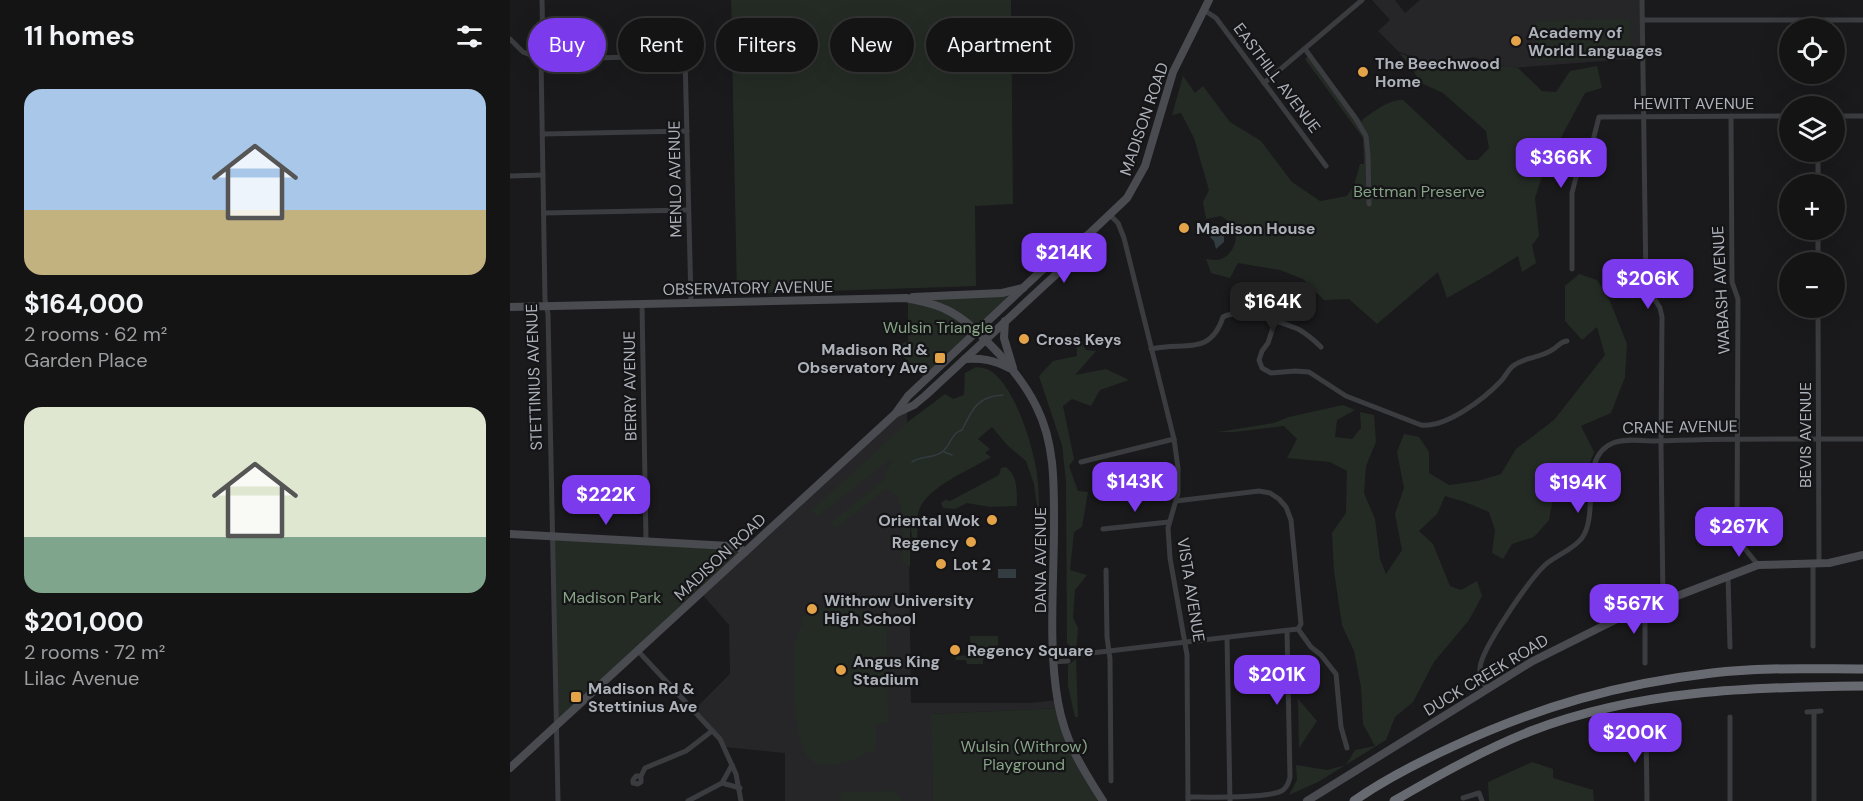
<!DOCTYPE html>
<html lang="en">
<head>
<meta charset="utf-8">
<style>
	:root { --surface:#141415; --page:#212122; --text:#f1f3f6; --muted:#9d9ea0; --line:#333334; --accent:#7c3aed }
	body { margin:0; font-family:"DM Sans",sans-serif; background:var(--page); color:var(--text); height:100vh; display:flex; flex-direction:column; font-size:22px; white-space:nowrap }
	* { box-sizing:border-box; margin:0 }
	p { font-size:20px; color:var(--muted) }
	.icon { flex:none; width:33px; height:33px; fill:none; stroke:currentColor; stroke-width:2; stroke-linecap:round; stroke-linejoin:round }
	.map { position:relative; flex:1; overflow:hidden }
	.sheet { display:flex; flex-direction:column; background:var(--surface); width:510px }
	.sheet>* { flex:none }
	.hud { position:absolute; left:18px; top:18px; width:570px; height:54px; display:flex; gap:12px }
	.fabs { position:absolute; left:1269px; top:18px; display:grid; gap:12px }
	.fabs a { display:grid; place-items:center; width:66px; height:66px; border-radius:50%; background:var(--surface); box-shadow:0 6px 24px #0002,0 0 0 2px var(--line); font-size:30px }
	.price { position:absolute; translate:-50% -51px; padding:0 14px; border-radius:12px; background:var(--accent); color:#fff; font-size:20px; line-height:39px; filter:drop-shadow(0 2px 3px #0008) }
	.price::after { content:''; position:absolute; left:50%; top:36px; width:18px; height:14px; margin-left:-9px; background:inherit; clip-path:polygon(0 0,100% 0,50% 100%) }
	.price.current { background:#222; color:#fff }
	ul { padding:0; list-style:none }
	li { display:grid; align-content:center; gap:12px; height:318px; padding:0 24px }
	li span { display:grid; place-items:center; height:186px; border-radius:18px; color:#555 }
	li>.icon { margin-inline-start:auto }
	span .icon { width:108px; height:108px; fill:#fffc; stroke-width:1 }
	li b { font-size:26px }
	h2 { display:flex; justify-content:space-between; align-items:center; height:72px; padding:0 24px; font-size:26px }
	.tag { padding:0 21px; border-radius:27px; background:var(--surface); box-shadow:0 6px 24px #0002,0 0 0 2px var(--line); font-size:21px; line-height:54px }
	.tag.current { background:var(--accent); color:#fff }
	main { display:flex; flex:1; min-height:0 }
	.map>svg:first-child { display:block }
	.built { fill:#262628 }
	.green { fill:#242b24 }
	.water { fill:#323c41 }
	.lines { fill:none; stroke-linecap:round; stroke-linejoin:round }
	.stream { stroke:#323c41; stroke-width:1.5 }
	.street { stroke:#3b3c40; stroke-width:5 }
	.secondary { stroke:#494b50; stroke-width:8 }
	.highway { stroke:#676b71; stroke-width:9 }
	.poi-dot { fill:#e4a349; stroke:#151517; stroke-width:2 }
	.labels { text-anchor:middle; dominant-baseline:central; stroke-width:4.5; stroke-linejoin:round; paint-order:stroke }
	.poi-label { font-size:16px; font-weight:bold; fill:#adb2ba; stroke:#151517; text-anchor:start }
	.street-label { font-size:16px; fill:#adb2ba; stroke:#151517 }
	.park-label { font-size:16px; fill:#86a386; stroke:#151517 }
</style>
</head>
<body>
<main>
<section class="sheet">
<h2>11 homes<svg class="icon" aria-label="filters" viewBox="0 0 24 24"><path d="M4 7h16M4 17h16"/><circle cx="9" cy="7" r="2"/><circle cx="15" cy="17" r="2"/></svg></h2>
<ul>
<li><span style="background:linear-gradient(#a9c7e8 65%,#c2b280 0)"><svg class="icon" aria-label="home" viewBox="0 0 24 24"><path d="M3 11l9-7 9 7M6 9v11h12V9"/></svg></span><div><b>$164,000</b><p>2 rooms · 62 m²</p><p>Garden Place</p></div></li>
<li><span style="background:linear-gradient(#dfe7d0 70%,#7fa58c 0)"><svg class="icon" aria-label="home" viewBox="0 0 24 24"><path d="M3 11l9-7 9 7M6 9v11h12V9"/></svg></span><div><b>$201,000</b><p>2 rooms · 72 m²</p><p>Lilac Avenue</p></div></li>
</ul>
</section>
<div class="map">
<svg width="1353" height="801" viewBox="0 0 1353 801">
	<rect width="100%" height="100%" fill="#1a1a1c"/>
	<g class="built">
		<path d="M 862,0 L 885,0 L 895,13 L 910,0 L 1132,0 L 1133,58 L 1002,68 L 963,57 L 925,65 L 889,52 L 868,31 L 880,20 Z"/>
		<path d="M 397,408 L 401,703 L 520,703 L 548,700 L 549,708 L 422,714 L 423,801 L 275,801 L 275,753 L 215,747 L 183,711 L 220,674 L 219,625 L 191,593 L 385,414 Z"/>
	</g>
	<g class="green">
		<path d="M 221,0 L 501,0 L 503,204 L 465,206 L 466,286 L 227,294 Z"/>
		<path d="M 1120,19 L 1121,58 L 1026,61 L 1025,21 Z"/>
		<path d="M 889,53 L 927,67 L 959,61 L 1008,68 L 1032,91 L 1046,92 L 1060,71 L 1087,66 L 1092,88 L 1075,93 L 1035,167 L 1025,198 L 1029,236 L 1022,245 L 1026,263 L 1012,272 L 1008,256 L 981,273 L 937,298 L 928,272 L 867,324 L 839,299 L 814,300 L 793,279 L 770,270 L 728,263 L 720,278 L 701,273 L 696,259 C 703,260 709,261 715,257 C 725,251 729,235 723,226 C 720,222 715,219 711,216 L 696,219 L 693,202 L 699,190 L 684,138 L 671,113 L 662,115 L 673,76 L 685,93 L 693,86 L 720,122 L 751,141 L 782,182 L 810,201 L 837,196 L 844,185 L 850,164 L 854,164 L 853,138 L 795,59 L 801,54 L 852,122 L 853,119 C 865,111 879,99 893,100 L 957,160 L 968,160 L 979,148 L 976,131 L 933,93 L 911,83 L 901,67 Z"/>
		<path d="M 1069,274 L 1087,280 L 1100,301 L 1117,344 L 1115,377 L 1101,413 L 1071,426 L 1084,452 L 1076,474 L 1064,469 L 1047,475 L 1039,520 L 1024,537 L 1002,544 L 993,559 L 982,553 L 985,530 L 979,512 L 955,502 L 935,496 L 927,514 L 909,531 L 923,544 L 940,586 L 951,590 L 967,581 L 972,596 L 959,620 L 924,662 L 903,702 L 885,717 L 876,740 L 808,782 L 779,795 L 787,780 L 786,765 L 817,770 L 836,765 L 845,750 L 865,746 L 853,724 L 851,687 L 844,651 L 832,625 L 824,571 L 822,533 L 836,513 L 837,471 L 820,462 L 777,458 L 787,439 L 774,426 L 724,432 L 708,432 L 764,423 L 779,417 L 833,405 L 845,410 L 827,420 L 825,437 L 842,439 L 851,428 L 850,412 L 864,415 L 866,442 L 856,466 L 854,493 L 865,519 L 870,559 L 876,574 L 892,550 L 885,514 L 894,488 L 887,452 L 894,434 L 909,437 L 919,452 L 919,473 L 939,485 L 968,481 L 991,474 L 1006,449 L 1044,420 L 1095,355 L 1087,327 L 1072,340 L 1055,321 L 1055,286 Z"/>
		<path d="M 514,287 L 416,380 L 384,347 L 398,341 L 398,305 L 396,298 Z"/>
		<path d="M 566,332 L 576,350 L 586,351 L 565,375 L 596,369 L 619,380 L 590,390 L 581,406 L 562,399 L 553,406 L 564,459 L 559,466 L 568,491 L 578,492 L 572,527 L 564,532 L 560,570 L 577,575 L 565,590 L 563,617 L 568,628 L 566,652 L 557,643 L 556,481 L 552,445 L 529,376 L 543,361 L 567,356 Z"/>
		<path d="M 466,367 C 470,368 476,368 479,370 C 506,385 526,454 528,483 C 529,495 529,508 529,520 L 524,484 L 516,461 L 498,446 L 482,427 L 468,439 L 480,449 L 475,453 L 481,457 C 460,470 418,486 409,510 C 406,519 408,530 407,539 L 402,537 L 400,521 L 400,567 L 392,562 L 394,522 L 387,496 L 376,489 L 326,528 L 319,524 L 374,480 L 382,458 L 309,515 L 300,511 L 356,461 L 395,424 L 435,394 L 443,399 L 454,395 L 455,373 Z"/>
		<path d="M 496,467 C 508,477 507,491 507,506 L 480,507 L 457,503 L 445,509 L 433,508 L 431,503 L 435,500 L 440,501 L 489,475 L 491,468 Z"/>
		<path d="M 42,536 L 220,546 L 235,552 L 47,726 Z"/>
		<path d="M 330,606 L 351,610 L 377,627 L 378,723 L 366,724 L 366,751 C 354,751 355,755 345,759 C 336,763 318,767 308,764 C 278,755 285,666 285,641 L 290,628 L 294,625 L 290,618 L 309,609 Z"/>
		<path d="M 460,636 L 488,636 L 488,645 L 483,649 L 484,655 L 473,659 L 473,664 L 457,664 L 456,660 L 446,660 L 445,656 L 461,655 Z"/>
		<path d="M 566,659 L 568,717 L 565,717 L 558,686 L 558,665 Z"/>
		<path d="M 788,699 L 807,721 L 789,748 Z"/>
		<path d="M 549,708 L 553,725 L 590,796 L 587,801 L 423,801 L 421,714 Z"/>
		<path d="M 1022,762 L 1043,769 L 1043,778 L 1083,790 L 1084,801 L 979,801 L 978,782 Z"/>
		<path d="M 386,791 L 387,795 L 389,795 L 393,801 L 331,801 L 331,792 Z"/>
	</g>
	<g class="water">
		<path d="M 711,230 L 714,236 L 714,242 L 706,249 L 704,241 L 700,237 L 704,234 L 708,237 L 706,234 Z"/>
		<rect x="488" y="569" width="18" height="9"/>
	</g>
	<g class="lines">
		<g class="stream">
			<path d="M 434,452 L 442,455"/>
			<path d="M 402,462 C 411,455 425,459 433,451 C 442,444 440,434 452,430 C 462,409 468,396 493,395"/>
		</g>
		<g class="street">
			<path d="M 32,0 L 33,50 L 31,59 L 35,300 L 38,314 L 48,801"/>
			<path d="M 1132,0 L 1136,285 L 1150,308 L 1152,317 L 1151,445 L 1153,601"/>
			<path d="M 694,10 L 706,18 L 816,166"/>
			<path d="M 1133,20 L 1353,20"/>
			<path d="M 0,39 L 13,52 L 31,59 L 175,56 L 181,302"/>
			<path d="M 795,49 L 846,119 L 856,136 L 858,155 L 859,204"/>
			<path d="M 754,83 L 852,0"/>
			<path d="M 1221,116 L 1222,282 L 1228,299 L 1227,528 L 1231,544 L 1248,565"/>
			<path d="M 1324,116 L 1353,116"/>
			<path d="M 33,134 L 177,131"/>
			<path d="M 1308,152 L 1308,184"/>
			<path d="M 0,176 L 33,175"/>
			<path d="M 34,213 L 178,210"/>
			<path d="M 600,215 L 608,223 L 614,238 L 664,439 L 668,468 L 668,493 L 658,528 L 660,558 L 677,655 L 678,801"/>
			<path d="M 1308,230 L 1308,262"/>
			<path d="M 1062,269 L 1062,193 L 1066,177 L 1081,148 L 1089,117 L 1280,116"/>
			<path d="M 132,304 L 136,540"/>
			<path d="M 1308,308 L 1309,563"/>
			<path d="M 765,321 L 758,343 L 752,351 L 749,360 L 752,368 L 761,373 L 785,371 L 799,372 L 836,396 L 911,425 C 936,428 974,399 991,381 C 995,377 998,370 1003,366 C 1014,357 1030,358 1042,350 C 1048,347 1049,342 1057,341"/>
			<path d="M 641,349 C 674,341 700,357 713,317 C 728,308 772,322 788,329 C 797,334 804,340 811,347"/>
			<path d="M 571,462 L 664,439"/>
			<path d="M 666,501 L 749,491 L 760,493 L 769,499 L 776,507 L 781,520 L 791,624 L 788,629"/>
			<path d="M 593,529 L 659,522"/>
			<path d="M 1303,564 L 1303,646"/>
			<path d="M 596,570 L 597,637 L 600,659 L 601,781"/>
			<path d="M 1218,576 L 1220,647"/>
			<path d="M 1135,607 L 1135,663"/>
			<path d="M 788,629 L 801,647 L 811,655 L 826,674 L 831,727 L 837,748"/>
			<path d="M 717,638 L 720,801"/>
			<path d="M 128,651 L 210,739 L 226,774 L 231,801"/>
			<path d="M 573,654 L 788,629"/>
			<path d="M 543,662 L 558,661"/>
			<path d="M 977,689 C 973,682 969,676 970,668 C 971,649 1020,579 1035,565 C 1046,555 1063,550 1072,538 C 1090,513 1068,457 1103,443 C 1115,438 1131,441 1144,441 C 1213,438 1283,439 1353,439"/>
			<path d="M 1297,712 L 1311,711"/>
			<path d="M 1220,717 L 1220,801"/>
			<path d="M 1136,727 L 1137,801"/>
			<path d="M 131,776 L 131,782 L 128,784 L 123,783 L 123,780 L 126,776 L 131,776 L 135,768 L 176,751 L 202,731"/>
			<path d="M 212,783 L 230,788"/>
			<path d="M 678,797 C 696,797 761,799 773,790 C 777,787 779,782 780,777 L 777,631"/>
			<path d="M 953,798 L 969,793 L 972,801"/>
			<path d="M 178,801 L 212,783 L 222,765"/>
			<path d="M 1304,801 L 1304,712"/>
		</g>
		<g class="secondary">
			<path d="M 403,297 L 492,293 L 513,288"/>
			<path d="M 0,307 L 396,298 C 409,301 423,303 435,309 C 457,319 475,339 491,356 C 505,372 518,389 527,408 C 545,444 544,485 544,525 C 544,582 538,647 548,702 C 555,742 572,768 593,801"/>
			<path d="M 495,321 L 494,338 L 503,368"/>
			<path d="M 455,359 C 472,358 484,360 499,368"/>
			<path d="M 387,413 L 404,405 L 416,395 L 567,255 L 578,235"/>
			<path d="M 0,534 L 220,546 L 227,546 L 235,552"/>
			<path d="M 0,768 L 385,414 L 398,396 L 529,273 L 562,244 L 578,235 L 617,198 L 635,166 L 663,72 L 699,0"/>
			<path d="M 797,801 L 1021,662 L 1107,619 L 1248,565 L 1319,563 L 1353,555"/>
		</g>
		<g class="highway">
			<path d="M 844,801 C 875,779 909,762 944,746 C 1031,706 1108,684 1202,673 C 1252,667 1303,669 1353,669"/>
			<path d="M 884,801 C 929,775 973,750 1021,731 C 1127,690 1242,687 1353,686"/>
		</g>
	</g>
	<g class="poi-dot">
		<circle cx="1006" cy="41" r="6"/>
		<circle cx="853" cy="72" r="6"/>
		<circle cx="674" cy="228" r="6"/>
		<circle cx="514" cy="339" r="6"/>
		<rect x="424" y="352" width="12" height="12" rx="3"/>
		<circle cx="482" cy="520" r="6"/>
		<circle cx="461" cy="542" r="6"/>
		<circle cx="431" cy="564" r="6"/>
		<circle cx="302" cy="609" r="6"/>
		<circle cx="445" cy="650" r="6"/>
		<circle cx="331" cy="670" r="6"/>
		<rect x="60" y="691" width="12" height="12" rx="3"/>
	</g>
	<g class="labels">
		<g class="poi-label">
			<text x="1018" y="32">Academy of<tspan x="1018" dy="18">World Languages</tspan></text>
			<text x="865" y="63">The Beechwood<tspan x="865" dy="18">Home</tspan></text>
			<text x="686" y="228">Madison House</text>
			<text x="526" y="339">Cross Keys</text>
			<text x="418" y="349" text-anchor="end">Madison Rd &amp;<tspan x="418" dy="18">Observatory Ave</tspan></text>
			<text x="470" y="520" text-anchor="end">Oriental Wok</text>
			<text x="449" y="542" text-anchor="end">Regency</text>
			<text x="443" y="564">Lot 2</text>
			<text x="314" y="600">Withrow University<tspan x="314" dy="18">High School</tspan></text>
			<text x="457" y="650">Regency Square</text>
			<text x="343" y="661">Angus King<tspan x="343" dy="18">Stadium</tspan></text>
			<text x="78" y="688">Madison Rd &amp;<tspan x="78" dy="18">Stettinius Ave</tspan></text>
		</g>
		<g class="street-label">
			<text transform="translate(767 78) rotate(53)">EASTHILL AVENUE</text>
			<text x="1184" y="103">HEWITT AVENUE</text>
			<text transform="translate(634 119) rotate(-71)">MADISON ROAD</text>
			<text transform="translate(165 179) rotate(-91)">MENLO AVENUE</text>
			<text transform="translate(238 288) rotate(-1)">OBSERVATORY AVENUE</text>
			<text transform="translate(1211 290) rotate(-93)">WABASH AVENUE</text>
			<text transform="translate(24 377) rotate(-92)">STETTINIUS AVENUE</text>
			<text transform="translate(120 386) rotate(-91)">BERRY AVENUE</text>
			<text transform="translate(1170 427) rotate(-1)">CRANE AVENUE</text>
			<text transform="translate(1295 435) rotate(-90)">BEVIS AVENUE</text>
			<text transform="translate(210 557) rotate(-43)">MADISON ROAD</text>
			<text transform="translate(530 560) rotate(-90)">DANA AVENUE</text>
			<text transform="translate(681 590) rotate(81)">VISTA AVENUE</text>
			<text transform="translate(976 675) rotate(-31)">DUCK CREEK ROAD</text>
		</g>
		<g class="park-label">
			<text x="909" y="191">Bettman Preserve</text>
			<text x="428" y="327">Wulsin Triangle</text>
			<text x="102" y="597">Madison Park</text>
			<text x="514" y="746">Wulsin (Withrow)<tspan x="514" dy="18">Playground</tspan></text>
		</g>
	</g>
</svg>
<div class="fabs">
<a><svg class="icon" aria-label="locate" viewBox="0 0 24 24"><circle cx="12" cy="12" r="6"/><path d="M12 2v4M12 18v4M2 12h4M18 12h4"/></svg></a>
<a><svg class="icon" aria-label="layers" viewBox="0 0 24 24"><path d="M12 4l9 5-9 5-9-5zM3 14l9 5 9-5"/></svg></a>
<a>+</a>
<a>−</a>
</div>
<b class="price" style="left:1051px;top:189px">$366K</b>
<b class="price" style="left:554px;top:284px">$214K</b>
<b class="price" style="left:1138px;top:310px">$206K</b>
<b class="price current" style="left:763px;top:333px">$164K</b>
<b class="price" style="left:625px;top:513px">$143K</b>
<b class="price" style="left:1068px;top:514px">$194K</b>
<b class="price" style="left:96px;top:526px">$222K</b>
<b class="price" style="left:1229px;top:558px">$267K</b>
<b class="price" style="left:1124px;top:635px">$567K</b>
<b class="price" style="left:767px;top:706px">$201K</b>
<b class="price" style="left:1125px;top:764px">$200K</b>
<div class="hud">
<a class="tag current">Buy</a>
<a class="tag">Rent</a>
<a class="tag">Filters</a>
<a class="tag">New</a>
<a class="tag">Apartment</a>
</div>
</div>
</main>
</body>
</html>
